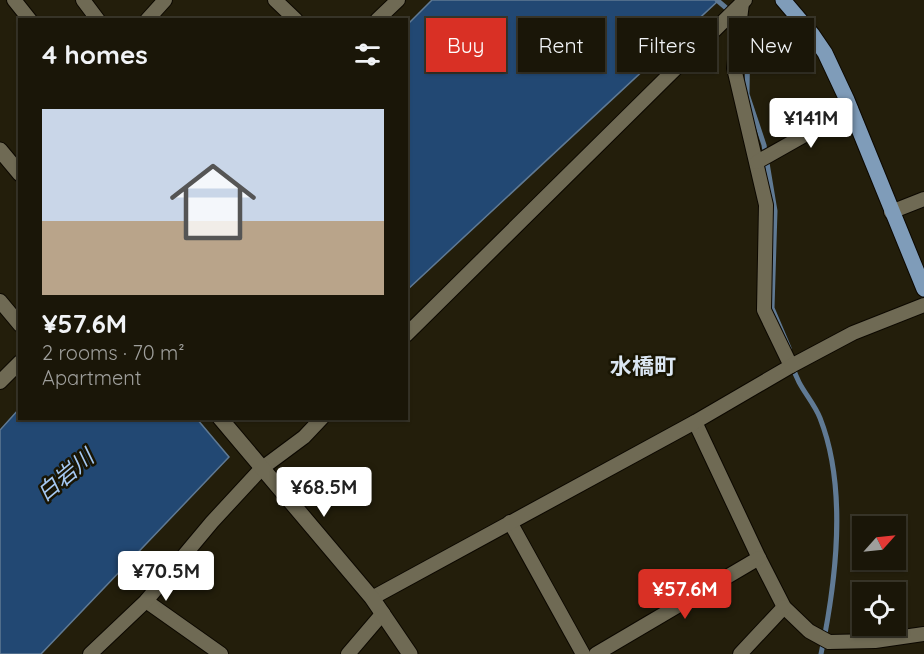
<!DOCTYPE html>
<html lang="en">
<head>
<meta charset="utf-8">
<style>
	:root { --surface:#1a1608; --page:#231f12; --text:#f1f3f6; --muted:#9f9f9c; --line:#383529; --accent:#d93025 }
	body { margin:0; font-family:Quicksand,"Noto Sans JP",sans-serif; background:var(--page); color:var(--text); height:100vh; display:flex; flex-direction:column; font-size:22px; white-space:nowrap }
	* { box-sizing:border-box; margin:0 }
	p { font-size:20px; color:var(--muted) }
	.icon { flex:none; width:33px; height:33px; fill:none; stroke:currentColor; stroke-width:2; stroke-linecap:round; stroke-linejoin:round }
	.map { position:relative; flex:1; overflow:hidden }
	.drawer { position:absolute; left:18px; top:18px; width:390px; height:402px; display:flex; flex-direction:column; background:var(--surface); border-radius:0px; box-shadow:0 2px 4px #0004,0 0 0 2px var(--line) }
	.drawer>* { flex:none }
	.banner { position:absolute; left:426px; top:18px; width:408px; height:54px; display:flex; gap:12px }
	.needle { width:39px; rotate:63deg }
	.tools { position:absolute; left:852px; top:516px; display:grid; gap:12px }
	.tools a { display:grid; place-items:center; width:54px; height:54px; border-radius:0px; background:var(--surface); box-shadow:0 2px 4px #0004,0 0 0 2px var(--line); font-size:30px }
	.price { position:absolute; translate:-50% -51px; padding:0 14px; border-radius:6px; background:#fff; color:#222; font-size:20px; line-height:39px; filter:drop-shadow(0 2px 3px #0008) }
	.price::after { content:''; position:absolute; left:50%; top:36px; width:18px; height:14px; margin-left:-9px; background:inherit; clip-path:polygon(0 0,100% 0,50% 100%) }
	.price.current { background:var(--accent); color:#fff }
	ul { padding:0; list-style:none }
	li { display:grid; align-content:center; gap:12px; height:318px; padding:0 24px }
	li span { display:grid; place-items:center; height:186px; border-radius:0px; color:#555 }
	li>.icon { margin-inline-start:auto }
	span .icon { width:108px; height:108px; fill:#fffc; stroke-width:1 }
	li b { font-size:26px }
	h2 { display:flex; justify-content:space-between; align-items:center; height:72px; padding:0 24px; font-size:26px }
	.pill { padding:0 21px; border-radius:0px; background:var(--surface); box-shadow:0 2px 4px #0004,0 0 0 2px var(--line); font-size:21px; line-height:54px }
	.pill.current { background:var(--accent); color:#fff }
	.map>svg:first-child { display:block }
	.water { fill:#224873; stroke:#607a94; stroke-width:1.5 }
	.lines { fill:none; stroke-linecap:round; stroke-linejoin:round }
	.stream { stroke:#607a94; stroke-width:5 }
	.street-casing { stroke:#0c0800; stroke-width:16 }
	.secondary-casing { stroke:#0c0800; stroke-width:17 }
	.primary-casing { stroke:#0c0800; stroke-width:17 }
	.street { stroke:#6f6a54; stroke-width:14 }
	.secondary { stroke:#6f6a54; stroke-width:15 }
	.primary { stroke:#7f9cb9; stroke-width:15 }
	.labels { text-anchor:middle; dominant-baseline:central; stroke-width:5; stroke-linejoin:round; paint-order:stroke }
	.neighbourhood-label { font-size:22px; font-weight:bold; fill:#dbe6f2; stroke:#191503 }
	.water-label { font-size:22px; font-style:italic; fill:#a6c9f2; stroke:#191503 }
</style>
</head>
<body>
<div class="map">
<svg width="924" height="654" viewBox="0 0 924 654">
	<rect width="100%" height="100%" fill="#231e0b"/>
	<g class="water">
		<path d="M 432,0 L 719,0 L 407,290 L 407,25 Z"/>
		<path d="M 19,409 L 20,418 L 197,419 L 229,457 L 41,654 L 0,654 L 0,430 Z"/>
	</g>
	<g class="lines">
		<g class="stream">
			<path d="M 717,0 L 732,13"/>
			<path d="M 742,20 L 748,24 L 747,94 L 764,145 L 775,211 L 772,308 L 789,348"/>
			<path d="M 793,366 C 797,386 813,400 820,418 C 848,489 836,582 821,654"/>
		</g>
		<g class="street-casing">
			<g id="street">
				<path d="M 14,0 L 30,20"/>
				<path d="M 83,0 L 98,20"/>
				<path d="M 275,0 L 296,20"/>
				<path d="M 742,3 L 734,68 L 766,205 L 764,310 L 791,366"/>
				<path d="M 147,20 L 165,0"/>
				<path d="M 377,20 L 398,0"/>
				<path d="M 757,162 L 851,109"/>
				<path d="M 891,212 L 924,199"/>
				<path d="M 0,301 L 20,325"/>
				<path d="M 406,335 L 745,0"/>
				<path d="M 0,382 L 20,362"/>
				<path d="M 695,422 L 759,558 L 784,607 L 809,631 L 829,642 L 875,641 L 924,634"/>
				<path d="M 510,522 L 583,654"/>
				<path d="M 372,598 L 695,422 L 791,366 L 853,333 L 924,305"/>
				<path d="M 146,601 L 221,654"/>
				<path d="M 90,654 L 146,601 L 212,522 L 261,469 L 304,437 L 322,418"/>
				<path d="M 348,654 L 383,613"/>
				<path d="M 596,654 L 759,558"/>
				<path d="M 740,654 L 784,607"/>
			</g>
		</g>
		<g class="secondary-casing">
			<g id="secondary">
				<path d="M 0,150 L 20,174"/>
				<path d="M 220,418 L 372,598 L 410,654"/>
			</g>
		</g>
		<g class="primary-casing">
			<path id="primary" d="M 783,0 L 812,34 L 825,53 L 847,100 L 924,289"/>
		</g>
		<use href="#street" class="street"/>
		<use href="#secondary" class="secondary"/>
		<use href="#primary" class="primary"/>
	</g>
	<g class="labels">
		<g class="neighbourhood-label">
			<text x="643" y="366">水橋町</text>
		</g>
		<g class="water-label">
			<text transform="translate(65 475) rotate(-40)">白岩川</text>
		</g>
	</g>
</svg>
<div class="tools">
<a><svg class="needle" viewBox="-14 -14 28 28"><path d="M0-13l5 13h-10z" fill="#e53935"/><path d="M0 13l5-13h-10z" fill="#9f9f9c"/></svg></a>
<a><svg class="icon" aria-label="locate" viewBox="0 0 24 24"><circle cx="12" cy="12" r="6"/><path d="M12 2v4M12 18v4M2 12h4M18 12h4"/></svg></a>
</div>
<b class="price" style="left:811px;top:149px">¥141M</b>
<b class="price" style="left:324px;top:518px">¥68.5M</b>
<b class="price" style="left:166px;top:602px">¥70.5M</b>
<b class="price current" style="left:685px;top:620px">¥57.6M</b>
<div class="banner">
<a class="pill current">Buy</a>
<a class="pill">Rent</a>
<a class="pill">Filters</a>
<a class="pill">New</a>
</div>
<section class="drawer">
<h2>4 homes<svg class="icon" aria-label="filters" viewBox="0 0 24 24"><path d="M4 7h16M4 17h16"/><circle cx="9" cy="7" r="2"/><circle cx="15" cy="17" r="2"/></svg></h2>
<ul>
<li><span style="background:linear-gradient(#c9d6e8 60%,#b9a48a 0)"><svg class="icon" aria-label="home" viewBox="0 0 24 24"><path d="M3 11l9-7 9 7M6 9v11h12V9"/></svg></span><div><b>¥57.6M</b><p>2 rooms · 70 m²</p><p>Apartment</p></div></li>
</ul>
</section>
</div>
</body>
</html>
